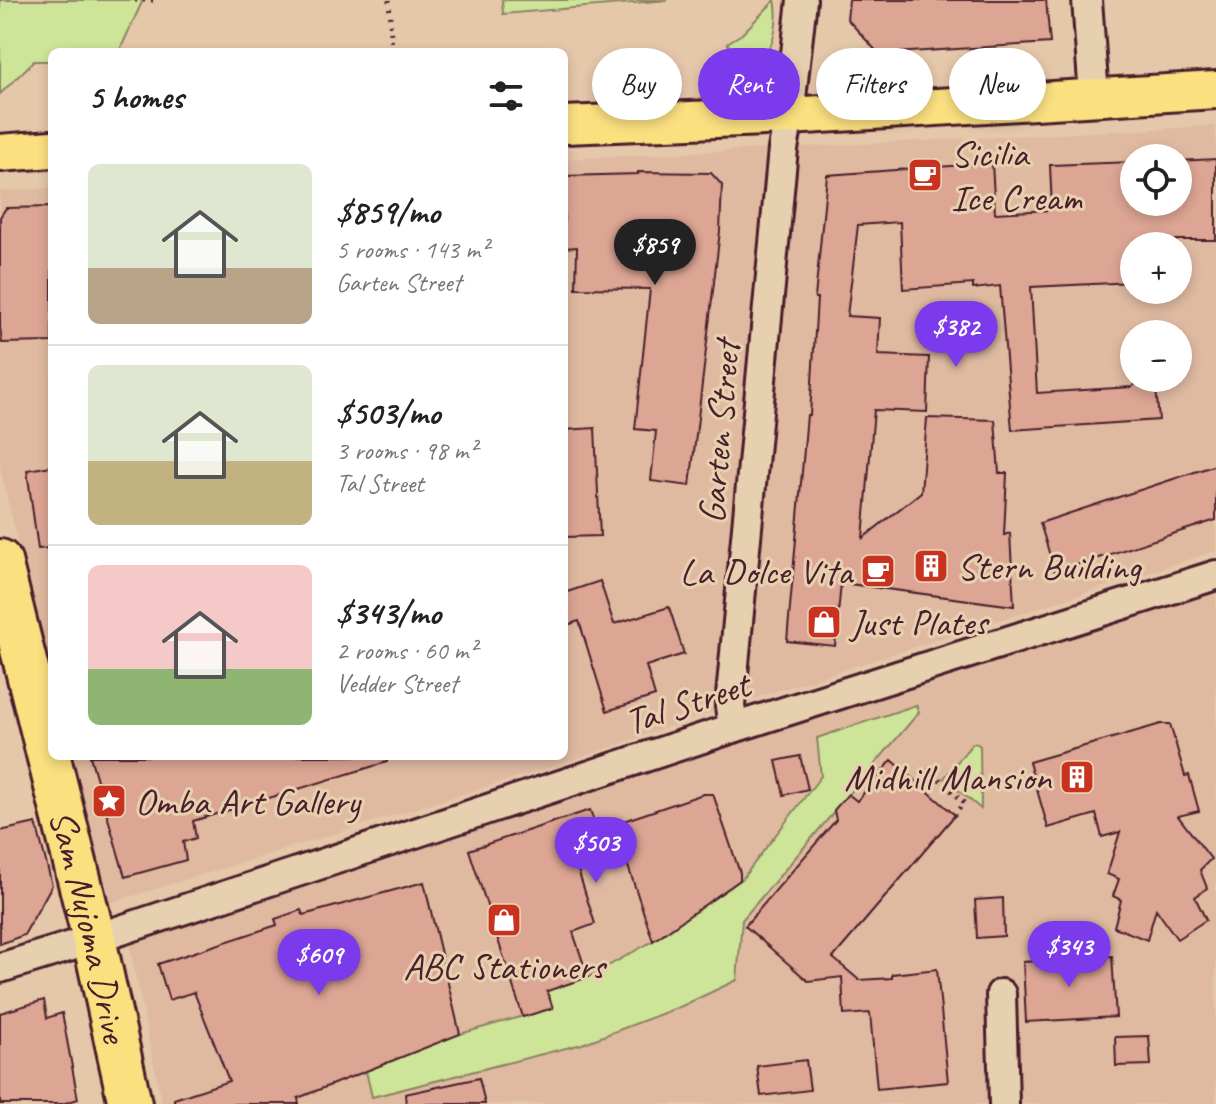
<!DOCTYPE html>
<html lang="en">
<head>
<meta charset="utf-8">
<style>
	:root { --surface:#fff; --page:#f6f6f6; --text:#222; --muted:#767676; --line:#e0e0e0; --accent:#7c3aed }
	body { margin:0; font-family:Caveat,sans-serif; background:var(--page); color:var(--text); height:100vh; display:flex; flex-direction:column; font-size:30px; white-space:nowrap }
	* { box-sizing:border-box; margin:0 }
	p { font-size:26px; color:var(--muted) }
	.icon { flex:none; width:44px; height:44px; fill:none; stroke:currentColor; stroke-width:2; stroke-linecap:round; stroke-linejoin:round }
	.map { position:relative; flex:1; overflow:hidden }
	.sheet { position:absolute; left:48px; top:48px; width:520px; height:712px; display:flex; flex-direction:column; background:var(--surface); border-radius:12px; box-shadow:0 4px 12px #0003 }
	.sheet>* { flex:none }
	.banner { position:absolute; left:592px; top:48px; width:504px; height:72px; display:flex; gap:16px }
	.controls { position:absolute; left:1120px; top:144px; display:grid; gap:16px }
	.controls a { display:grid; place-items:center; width:72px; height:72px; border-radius:50%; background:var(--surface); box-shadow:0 4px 12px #0003; font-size:40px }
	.price { position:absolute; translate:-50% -68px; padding:0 18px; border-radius:28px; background:var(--accent); color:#fff; font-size:26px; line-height:52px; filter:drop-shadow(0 2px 4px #0008) }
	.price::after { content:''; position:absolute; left:50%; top:48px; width:24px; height:18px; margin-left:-12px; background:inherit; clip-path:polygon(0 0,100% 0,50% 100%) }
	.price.selected { background:#222; color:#fff }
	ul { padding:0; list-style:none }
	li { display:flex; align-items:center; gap:24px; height:200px; padding:0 40px }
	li+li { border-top:2px solid var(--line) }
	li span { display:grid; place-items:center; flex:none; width:224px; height:160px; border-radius:12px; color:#555 }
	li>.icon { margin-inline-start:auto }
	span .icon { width:96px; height:96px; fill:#fffc; stroke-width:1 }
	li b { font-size:34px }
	h2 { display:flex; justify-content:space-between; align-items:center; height:96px; padding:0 40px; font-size:34px }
	.pill { padding:0 28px; border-radius:36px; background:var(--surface); box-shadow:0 4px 12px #0003; font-size:28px; line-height:72px }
	.pill.selected { background:var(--accent); color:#fff }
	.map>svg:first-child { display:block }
	.built { fill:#dfbaa1; fill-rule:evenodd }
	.green { fill:#cde499; stroke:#8c8262; stroke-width:2 }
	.building { fill:#dca594; stroke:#4a1f2b; stroke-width:2 }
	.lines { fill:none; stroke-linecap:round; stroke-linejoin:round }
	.minor-casing { stroke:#4a1f2b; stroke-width:34 }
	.major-casing { stroke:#4a1f2b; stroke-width:42 }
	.highway-casing { stroke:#4a1f2b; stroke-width:48 }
	.path { stroke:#4a1f2b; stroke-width:5; stroke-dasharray:2 6; stroke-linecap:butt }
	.minor { stroke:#e7d0b0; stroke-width:28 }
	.major { stroke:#fbe080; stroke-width:36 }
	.highway { stroke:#fbe080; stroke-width:42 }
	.labels { text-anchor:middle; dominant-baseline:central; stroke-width:6; stroke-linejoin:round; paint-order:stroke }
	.poi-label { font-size:38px; fill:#4a1f2b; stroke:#e7d0b0; text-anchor:start }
	.street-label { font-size:38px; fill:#4a1f2b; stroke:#e7d0b0 }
</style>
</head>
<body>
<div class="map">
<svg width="1216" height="1104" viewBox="0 0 1216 1104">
	<rect width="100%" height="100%" fill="#e5c7aa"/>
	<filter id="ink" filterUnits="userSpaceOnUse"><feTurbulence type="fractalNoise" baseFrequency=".0125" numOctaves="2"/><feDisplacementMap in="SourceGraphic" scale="16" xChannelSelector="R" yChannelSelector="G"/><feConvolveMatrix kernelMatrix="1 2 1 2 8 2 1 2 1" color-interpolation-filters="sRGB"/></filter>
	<g filter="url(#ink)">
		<g class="built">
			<path d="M 1216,126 L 1216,551 L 730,706 L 573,760 L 104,905 L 69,756 L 564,756 L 564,159 ZM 1134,158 L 1178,158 L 1178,202 L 1134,202 ZM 1134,246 L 1178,246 L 1178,290 L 1134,290 ZM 1134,334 L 1178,334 L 1178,378 L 1134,378 Z"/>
			<path d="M 52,188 L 52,686 L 0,468 L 0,191 Z"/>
			<path d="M 1216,575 L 1216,1104 L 162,1104 L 126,929 Z"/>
		</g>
		<g class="green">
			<path d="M 0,0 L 143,0 L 119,52 L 52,52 L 52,61 L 34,61 L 0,94 Z"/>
			<path d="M 502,0 L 668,0 L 503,14 Z"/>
			<path d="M 775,0 C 782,30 764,92 727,43 L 742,34 Z"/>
			<path d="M 916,705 L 919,712 L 915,717 L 742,920 L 737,980 L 682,1006 L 582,1044 L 372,1097 L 366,1071 L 460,1034 L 552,1008 L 547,991 L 588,977 L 653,941 L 742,879 L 821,776 L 817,738 Z"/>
			<path d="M 976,743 L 980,746 L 981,809 L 944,778 L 972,744 Z"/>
		</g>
		<g class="building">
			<path d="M 849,0 L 1046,0 L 1050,43 L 879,54 L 847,19 Z"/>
			<path d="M 1216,159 L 1216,240 L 1176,240 L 1176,246 L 1134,246 L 1134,282 L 1031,287 L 1037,393 L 1132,387 L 1141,378 L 1155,378 L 1159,420 L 1012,430 L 1000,286 L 973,289 L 973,284 L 903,289 L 900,222 L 858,225 L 847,316 L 880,318 L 878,355 L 929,357 L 927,412 L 874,410 L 863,538 L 921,492 L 927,418 L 995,420 L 999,473 L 1007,473 L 1004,535 L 1010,533 L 1014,606 L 841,583 L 835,646 L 787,641 L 807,415 L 810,415 L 817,298 L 815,298 L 827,175 L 992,163 L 995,213 L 1052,210 L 1050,165 L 1134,162 L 1134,202 L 1178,202 L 1178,161 Z"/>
			<path d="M 638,172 L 711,173 L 722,185 L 720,231 L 690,486 L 651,481 L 656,431 L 635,429 L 650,289 L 576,288 L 577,247 L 564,248 L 564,176 L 638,174 Z"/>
			<path d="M 52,207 L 52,342 L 2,343 L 0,327 L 0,217 L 6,208 Z"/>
			<path d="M 595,428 L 600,536 L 564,537 L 564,430 Z"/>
			<path d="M 1216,465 L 1216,520 L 1055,572 L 1040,523 Z"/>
			<path d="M 52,466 L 52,548 L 38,549 L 27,470 Z"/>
			<path d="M 600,581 L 614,624 L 669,607 L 684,654 L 646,666 L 655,696 L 607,711 L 579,621 L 564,626 L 564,593 Z"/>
			<path d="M 1161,724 L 1170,724 L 1185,776 L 1189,775 L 1199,811 L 1178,816 L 1211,859 L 1200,870 L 1207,888 L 1195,897 L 1206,920 L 1177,939 L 1156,909 L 1147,940 L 1114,927 L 1121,900 L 1113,896 L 1119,879 L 1107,874 L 1120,832 L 1102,837 L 1096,814 L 1048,828 L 1029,762 Z"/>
			<path d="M 90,756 L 386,756 L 387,762 L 193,821 L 196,838 L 183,842 L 186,860 L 125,877 Z"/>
			<path d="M 800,756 L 808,789 L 784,795 L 776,761 Z"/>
			<path d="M 892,760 L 955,815 L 833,958 L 859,980 L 892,978 L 892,974 L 937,969 L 948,1082 L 877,1089 L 870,1013 L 844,1015 L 842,977 L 808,981 L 745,926 L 836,820 L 834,810 L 848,794 L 857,801 Z"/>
			<path d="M 703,794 L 713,794 L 740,873 L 740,880 L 653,941 L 624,854 L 578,870 L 595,924 L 573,932 L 588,977 L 547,991 L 553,1008 L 523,1017 L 469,850 L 590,810 L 597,830 Z"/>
			<path d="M 36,823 L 52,885 L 24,935 L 0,944 L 0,831 Z"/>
			<path d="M 424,882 L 460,1034 L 298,1098 L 299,1104 L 174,1104 L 174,1099 L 229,1081 L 194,992 L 169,1000 L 158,964 L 277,925 L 275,919 L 301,910 L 303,915 Z"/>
			<path d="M 1003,898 L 1004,936 L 977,938 L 975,900 Z"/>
			<path d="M 1112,956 L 1116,1017 L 1026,1022 L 1023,962 Z"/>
			<path d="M 44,1000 L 47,1018 L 62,1013 L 78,1099 L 62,1104 L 0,1104 L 0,1013 Z"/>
			<path d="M 1149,1036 L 1151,1065 L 1116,1066 L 1115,1037 Z"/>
			<path d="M 806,1060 L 810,1090 L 761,1096 L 757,1066 Z"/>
			<path d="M 479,1078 L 485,1104 L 406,1104 L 405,1094 Z"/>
		</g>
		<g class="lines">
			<g class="minor-casing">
				<g id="minor">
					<path d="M 1087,0 L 1094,97"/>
					<path d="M 733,728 L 730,706 L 783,149 L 789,116 L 802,0"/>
					<path d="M 0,968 L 94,939 L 733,728 L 1216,575"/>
					<path d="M 1001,994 L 1004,1104"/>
				</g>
			</g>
			<g class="major-casing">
				<g id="major">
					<path d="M 564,125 L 789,116 L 1216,90"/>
					<path d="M 0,153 L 52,149"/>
				</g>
			</g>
			<g class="highway-casing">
				<g id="highway">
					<path id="s1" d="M 0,561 L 94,939 L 130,1104"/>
				</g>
			</g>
			<g class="path">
				<path d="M 135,0 L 154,0"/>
				<path d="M 389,0 L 392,52"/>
				<path d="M 928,768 L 964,803 L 950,819"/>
			</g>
			<use href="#minor" class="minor"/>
			<use href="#major" class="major"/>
			<use href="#highway" class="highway"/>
		</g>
	</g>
	<defs>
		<g id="cafe-square" transform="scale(1.8)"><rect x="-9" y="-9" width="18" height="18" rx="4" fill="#c8321e" stroke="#e7d0b0"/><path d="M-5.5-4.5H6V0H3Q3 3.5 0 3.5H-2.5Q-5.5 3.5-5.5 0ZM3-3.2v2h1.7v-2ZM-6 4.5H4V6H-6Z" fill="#fff"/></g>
		<g id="building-square" transform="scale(1.8)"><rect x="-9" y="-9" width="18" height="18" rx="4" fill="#c8321e" stroke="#e7d0b0"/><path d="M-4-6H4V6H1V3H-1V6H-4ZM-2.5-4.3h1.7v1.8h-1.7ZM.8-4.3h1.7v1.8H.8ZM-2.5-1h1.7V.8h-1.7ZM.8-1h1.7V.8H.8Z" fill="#fff"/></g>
		<g id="shop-square" transform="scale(1.8)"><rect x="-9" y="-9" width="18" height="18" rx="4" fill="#c8321e" stroke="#e7d0b0"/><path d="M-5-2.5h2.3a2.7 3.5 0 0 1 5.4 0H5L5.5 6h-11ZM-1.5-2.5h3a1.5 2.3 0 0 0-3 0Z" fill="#fff"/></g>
		<g id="sight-square" transform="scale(1.8)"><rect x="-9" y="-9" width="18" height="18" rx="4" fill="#c8321e" stroke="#e7d0b0"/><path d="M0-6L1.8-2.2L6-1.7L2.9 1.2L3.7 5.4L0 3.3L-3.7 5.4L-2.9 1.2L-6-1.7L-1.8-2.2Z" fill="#fff"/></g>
	</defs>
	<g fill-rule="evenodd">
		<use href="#cafe-square" x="925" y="175"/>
		<use href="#building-square" x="931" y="566"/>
		<use href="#cafe-square" x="878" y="571"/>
		<use href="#shop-square" x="824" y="622"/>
		<use href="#building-square" x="1077" y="777"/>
		<use href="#sight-square" x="109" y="801"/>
		<use href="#shop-square" x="504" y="920"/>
	</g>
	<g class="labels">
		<g class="poi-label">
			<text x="951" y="153">Sicilia<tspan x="951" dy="44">Ice Cream</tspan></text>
			<text x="957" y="566">Stern Building</text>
			<text x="852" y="571" text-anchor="end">La Dolce Vita</text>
			<text x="850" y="622">Just Plates</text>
			<text x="1051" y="777" text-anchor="end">Midhill Mansion</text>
			<text x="135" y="801">Omba Art Gallery</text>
			<text x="504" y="966" text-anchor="middle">ABC Stationers</text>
		</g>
		<g class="street-label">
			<text transform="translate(719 432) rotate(-85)">Garten Street</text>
			<text transform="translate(687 703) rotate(-18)">Tal Street</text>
			<text stroke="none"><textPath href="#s1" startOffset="376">Sam Nujoma Drive</textPath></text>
		</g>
	</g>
</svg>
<div class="controls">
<a><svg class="icon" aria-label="locate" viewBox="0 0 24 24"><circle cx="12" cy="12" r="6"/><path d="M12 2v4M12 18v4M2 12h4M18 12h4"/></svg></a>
<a>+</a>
<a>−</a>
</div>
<b class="price selected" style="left:655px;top:287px">$859</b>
<b class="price" style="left:956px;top:369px">$382</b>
<b class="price" style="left:596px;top:885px">$503</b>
<b class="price" style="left:1069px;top:989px">$343</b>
<b class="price" style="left:319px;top:997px">$609</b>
<div class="banner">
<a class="pill">Buy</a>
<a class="pill selected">Rent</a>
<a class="pill">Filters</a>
<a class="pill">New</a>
</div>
<section class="sheet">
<h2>5 homes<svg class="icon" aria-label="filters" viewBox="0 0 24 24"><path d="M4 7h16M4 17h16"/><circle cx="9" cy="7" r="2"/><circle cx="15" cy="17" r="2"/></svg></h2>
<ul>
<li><span style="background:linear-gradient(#dfe7d0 65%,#b9a48a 0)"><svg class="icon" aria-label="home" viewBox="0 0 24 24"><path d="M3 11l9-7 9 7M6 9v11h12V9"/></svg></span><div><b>$859/mo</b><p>5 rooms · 143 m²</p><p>Garten Street</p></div></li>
<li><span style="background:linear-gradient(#dfe7d0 60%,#c2b280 0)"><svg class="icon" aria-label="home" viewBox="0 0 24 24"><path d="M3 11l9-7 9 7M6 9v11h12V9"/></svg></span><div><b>$503/mo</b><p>3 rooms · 98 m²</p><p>Tal Street</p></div></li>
<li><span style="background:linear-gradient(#f6c9c9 65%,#8fb573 0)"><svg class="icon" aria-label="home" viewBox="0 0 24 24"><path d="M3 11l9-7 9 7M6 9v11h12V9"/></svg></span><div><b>$343/mo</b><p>2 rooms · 60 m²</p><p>Vedder Street</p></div></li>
</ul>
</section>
</div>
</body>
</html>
